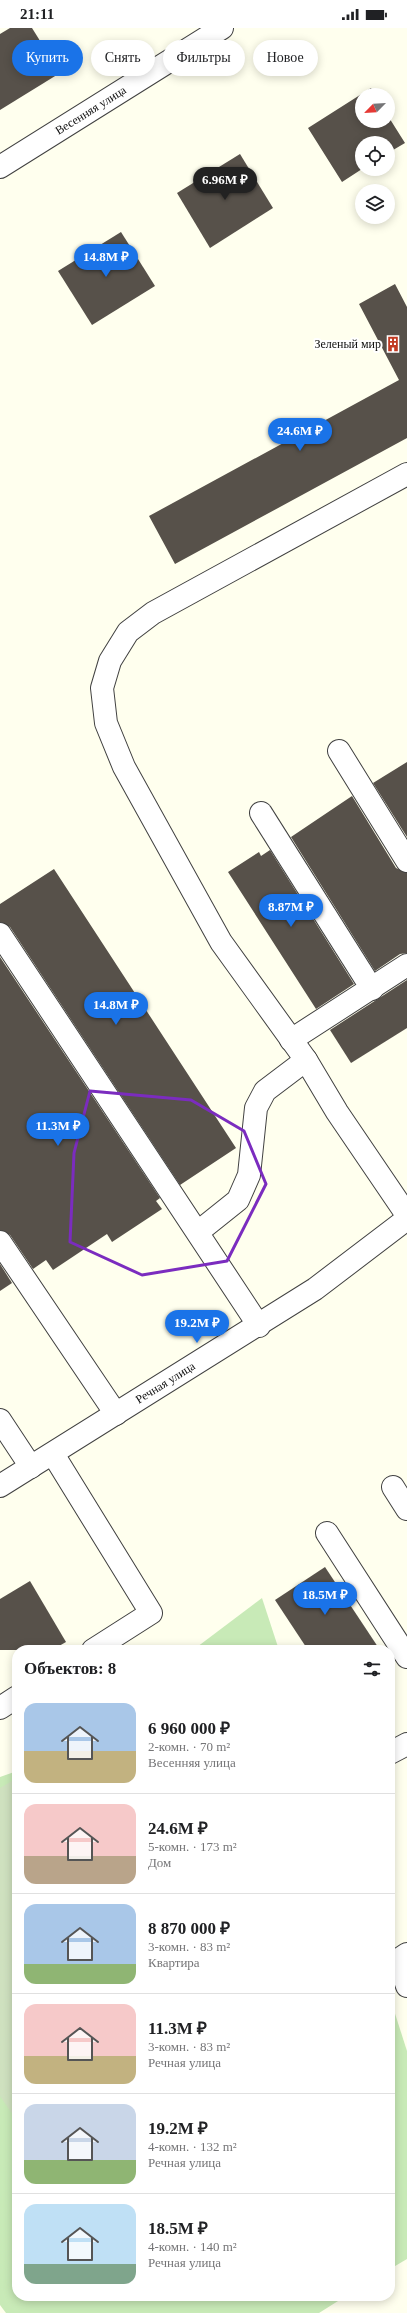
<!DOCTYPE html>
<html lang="ru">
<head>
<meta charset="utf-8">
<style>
	:root { --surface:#fff; --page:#f2f2f2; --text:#202124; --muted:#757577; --line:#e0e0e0; --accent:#1a73e8 }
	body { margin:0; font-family:"Times New Roman",serif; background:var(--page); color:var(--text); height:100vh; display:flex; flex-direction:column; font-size:15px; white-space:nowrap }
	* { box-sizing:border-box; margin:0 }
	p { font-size:13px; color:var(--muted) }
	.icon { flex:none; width:22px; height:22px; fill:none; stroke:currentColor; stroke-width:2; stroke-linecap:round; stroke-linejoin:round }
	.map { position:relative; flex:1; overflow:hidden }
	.panel { position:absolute; left:12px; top:1617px; width:383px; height:656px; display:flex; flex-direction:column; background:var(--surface); border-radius:16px; box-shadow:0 2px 10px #0003 }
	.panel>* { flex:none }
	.top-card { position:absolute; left:12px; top:12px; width:383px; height:36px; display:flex; gap:8px }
	.needle { width:26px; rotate:246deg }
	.buttons { position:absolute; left:355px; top:60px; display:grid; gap:8px }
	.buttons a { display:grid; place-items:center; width:40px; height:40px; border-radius:50%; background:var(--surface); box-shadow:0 2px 10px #0003; font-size:20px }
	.price { position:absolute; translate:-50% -34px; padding:0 9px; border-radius:14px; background:var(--accent); color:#fff; font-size:13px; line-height:26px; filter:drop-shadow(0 1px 2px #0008) }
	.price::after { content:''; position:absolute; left:50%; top:24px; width:12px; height:9px; margin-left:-6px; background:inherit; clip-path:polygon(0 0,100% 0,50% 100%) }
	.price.selected { background:#222; color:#fff }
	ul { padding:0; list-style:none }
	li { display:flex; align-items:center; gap:12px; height:100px; padding:0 12px }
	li+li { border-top:1px solid var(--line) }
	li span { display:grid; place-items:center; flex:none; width:112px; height:80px; border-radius:12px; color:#555 }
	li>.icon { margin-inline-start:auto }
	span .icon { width:48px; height:48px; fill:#fffc; stroke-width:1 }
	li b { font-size:17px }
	h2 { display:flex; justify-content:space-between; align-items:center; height:48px; padding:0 12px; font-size:17px }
	.pill { padding:0 14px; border-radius:18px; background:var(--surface); box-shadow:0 2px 10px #0003; font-size:14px; line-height:36px }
	.pill.selected { background:var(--accent); color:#fff }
	.status { display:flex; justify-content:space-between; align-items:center; height:28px; padding:0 20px; background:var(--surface); direction:ltr }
	.status svg { height:11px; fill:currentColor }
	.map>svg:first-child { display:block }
	.green { fill:#c8eab7 }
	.cemetery { fill:#cfe1bf }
	.building { fill:#57514a }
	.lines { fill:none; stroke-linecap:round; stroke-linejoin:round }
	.minor-casing { stroke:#414141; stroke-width:24 }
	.minor { stroke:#fff; stroke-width:22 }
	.marked { fill:none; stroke:#7b2cbf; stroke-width:3; stroke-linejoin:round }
	.labels { text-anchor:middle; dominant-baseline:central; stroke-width:4; stroke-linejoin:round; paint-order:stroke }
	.street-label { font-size:12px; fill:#0e0e0e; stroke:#fff }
	.poi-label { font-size:12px; fill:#0e0e0e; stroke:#fff; text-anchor:end }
</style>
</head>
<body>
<div class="status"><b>21:11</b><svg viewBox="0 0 49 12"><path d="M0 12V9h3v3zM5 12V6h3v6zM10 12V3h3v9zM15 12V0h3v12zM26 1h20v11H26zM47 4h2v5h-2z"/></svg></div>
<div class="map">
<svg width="407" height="2285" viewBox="0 0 407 2285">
	<rect width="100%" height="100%" fill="#ffe"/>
	<g class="green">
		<path d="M 262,1570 L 279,1622 L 193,1622 Z"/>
		<path d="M 17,1743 L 17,2268 L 346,2268 L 319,2285 L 6,2285 L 0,2277 L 0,1749 Z"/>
		<path d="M 390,1970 L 407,2023 L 407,2231 L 390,2241 Z"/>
	</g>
	<path class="cemetery" d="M 17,1750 L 17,2093 L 0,2068 L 0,1760 Z"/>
	<g class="building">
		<path d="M 10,0 L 32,0 L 60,45 L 0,82 L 0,6 Z"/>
		<path d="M 371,60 L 375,67 L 362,67 L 362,93 L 388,93 L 388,88 L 405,115 L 388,125 L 388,115 L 362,115 L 362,141 L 342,154 L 308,100 Z"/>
		<path d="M 240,126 L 273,180 L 210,220 L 177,165 Z"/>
		<path d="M 121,204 L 155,258 L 92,297 L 58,243 Z"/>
		<path d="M 395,256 L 407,279 L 407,410 L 175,536 L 149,488 L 399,352 L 359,276 Z"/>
		<path d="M 407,734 L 407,809 L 373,755 Z"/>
		<path d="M 352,768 L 396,840 L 407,845 L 407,925 L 400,926 L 375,943 L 291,809 Z"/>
		<path d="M 270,822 L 354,956 L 316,981 L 228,844 L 259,824 L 261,828 Z"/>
		<path d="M 54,841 L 236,1120 L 180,1157 L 10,899 L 0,894 L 0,876 Z"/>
		<path d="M 0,929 L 160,1170 L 156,1173 L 162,1181 L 112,1214 L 107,1206 L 53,1242 L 46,1232 L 33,1241 L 10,1207 L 0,1202 Z"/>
		<path d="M 407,952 L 407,1000 L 351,1035 L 330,1002 Z"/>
		<path d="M 0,1236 L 12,1255 L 0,1263 Z"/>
		<path d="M 325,1539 L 380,1622 L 308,1622 L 275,1572 Z"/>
		<path d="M 30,1553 L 66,1614 L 52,1622 L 0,1622 L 0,1571 Z"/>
	</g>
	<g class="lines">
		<g class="minor-casing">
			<g id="minor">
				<path id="s1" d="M 0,139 L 222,0"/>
				<path d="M 407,446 L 153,585 L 128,604 L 110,633 L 102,660 L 106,695 L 124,739 L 221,914 L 306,1032 L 337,1084 L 407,1187"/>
				<path d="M 339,723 L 407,833"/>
				<path d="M 261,785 L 372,961"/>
				<path d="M 0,906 L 259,1298"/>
				<path d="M 291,1012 L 407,937"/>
				<path d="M 198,1204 L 238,1172 L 249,1147 L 256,1080 L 265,1063 L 306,1032"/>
				<path d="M 0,1214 L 116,1386"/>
				<path d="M 0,1392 L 31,1439"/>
				<path d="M 53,1426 L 151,1585 L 93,1622"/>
				<path id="s2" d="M 0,1458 L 315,1261 L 407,1191"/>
				<path d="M 393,1459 L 407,1481"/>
				<path d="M 327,1505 L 407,1629"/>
				<path d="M 0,1680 L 17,1669"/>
				<path d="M 390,1725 L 407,1716"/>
				<path d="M 407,1926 L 398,1932 L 407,1958"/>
			</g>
		</g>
		<use href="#minor" class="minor"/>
	</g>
	<path class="marked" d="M 90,1063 L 191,1072 L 244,1103 L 266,1156 L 227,1233 L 142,1247 L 70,1214 L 74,1125 Z"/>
	<defs>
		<g id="building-bare" transform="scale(1.2)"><path d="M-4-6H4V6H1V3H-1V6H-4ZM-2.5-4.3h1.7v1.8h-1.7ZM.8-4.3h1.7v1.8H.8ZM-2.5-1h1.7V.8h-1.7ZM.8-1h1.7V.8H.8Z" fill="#c13a22" stroke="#fff" stroke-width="2.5" paint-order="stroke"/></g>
	</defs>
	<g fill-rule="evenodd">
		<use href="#building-bare" x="393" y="316"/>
	</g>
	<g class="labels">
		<g class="street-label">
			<text stroke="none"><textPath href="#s1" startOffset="107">Весенняя улица</textPath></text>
			<text stroke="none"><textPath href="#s2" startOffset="195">Речная улица</textPath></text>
		</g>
		<g class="poi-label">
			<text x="381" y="316">Зеленый мир</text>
		</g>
	</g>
</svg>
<div class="buttons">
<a><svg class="needle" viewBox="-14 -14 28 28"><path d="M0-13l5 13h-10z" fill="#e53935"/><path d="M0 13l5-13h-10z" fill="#757577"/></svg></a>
<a><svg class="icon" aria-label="locate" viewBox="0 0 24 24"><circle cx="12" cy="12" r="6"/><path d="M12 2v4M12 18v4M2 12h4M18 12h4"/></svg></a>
<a><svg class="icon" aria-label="layers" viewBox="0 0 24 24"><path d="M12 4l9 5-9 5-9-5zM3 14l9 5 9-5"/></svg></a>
</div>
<b class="price selected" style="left:225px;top:173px">6.96M ₽</b>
<b class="price" style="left:106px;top:250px">14.8M ₽</b>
<b class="price" style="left:300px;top:424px">24.6M ₽</b>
<b class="price" style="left:291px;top:900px">8.87M ₽</b>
<b class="price" style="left:116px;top:998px">14.8M ₽</b>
<b class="price" style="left:58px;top:1119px">11.3M ₽</b>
<b class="price" style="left:197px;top:1316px">19.2M ₽</b>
<b class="price" style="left:325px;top:1588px">18.5M ₽</b>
<div class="top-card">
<a class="pill selected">Купить</a>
<a class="pill">Снять</a>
<a class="pill">Фильтры</a>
<a class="pill">Новое</a>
</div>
<section class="panel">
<h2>Объектов: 8<svg class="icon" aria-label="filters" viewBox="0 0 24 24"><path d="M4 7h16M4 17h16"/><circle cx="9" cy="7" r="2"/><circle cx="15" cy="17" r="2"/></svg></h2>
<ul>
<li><span style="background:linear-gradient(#a9c7e8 60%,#c2b280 0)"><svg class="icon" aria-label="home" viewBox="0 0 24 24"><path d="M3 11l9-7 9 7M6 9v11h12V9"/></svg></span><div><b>6 960 000 ₽</b><p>2-комн. · 70 m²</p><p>Весенняя улица</p></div></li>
<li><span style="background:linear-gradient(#f6c9c9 65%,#b9a48a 0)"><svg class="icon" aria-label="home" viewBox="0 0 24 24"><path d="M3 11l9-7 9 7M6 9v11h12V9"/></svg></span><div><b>24.6M ₽</b><p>5-комн. · 173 m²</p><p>Дом</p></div></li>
<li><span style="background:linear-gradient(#a9c7e8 75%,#8fb573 0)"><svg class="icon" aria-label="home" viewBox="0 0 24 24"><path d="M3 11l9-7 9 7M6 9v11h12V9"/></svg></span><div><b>8 870 000 ₽</b><p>3-комн. · 83 m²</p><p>Квартира</p></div></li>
<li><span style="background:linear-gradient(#f6c9c9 65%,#c2b280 0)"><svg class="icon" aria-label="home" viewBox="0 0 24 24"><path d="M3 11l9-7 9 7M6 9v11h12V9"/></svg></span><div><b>11.3M ₽</b><p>3-комн. · 83 m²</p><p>Речная улица</p></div></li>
<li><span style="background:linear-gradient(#c9d6e8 70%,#8fb573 0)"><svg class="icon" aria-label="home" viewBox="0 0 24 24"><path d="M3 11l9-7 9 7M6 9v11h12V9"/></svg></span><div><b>19.2M ₽</b><p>4-комн. · 132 m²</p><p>Речная улица</p></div></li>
<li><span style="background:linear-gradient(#bfe0f5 75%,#7fa58c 0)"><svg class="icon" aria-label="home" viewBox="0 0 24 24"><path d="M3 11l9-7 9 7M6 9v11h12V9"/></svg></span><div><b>18.5M ₽</b><p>4-комн. · 140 m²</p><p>Речная улица</p></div></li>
</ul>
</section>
</div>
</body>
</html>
